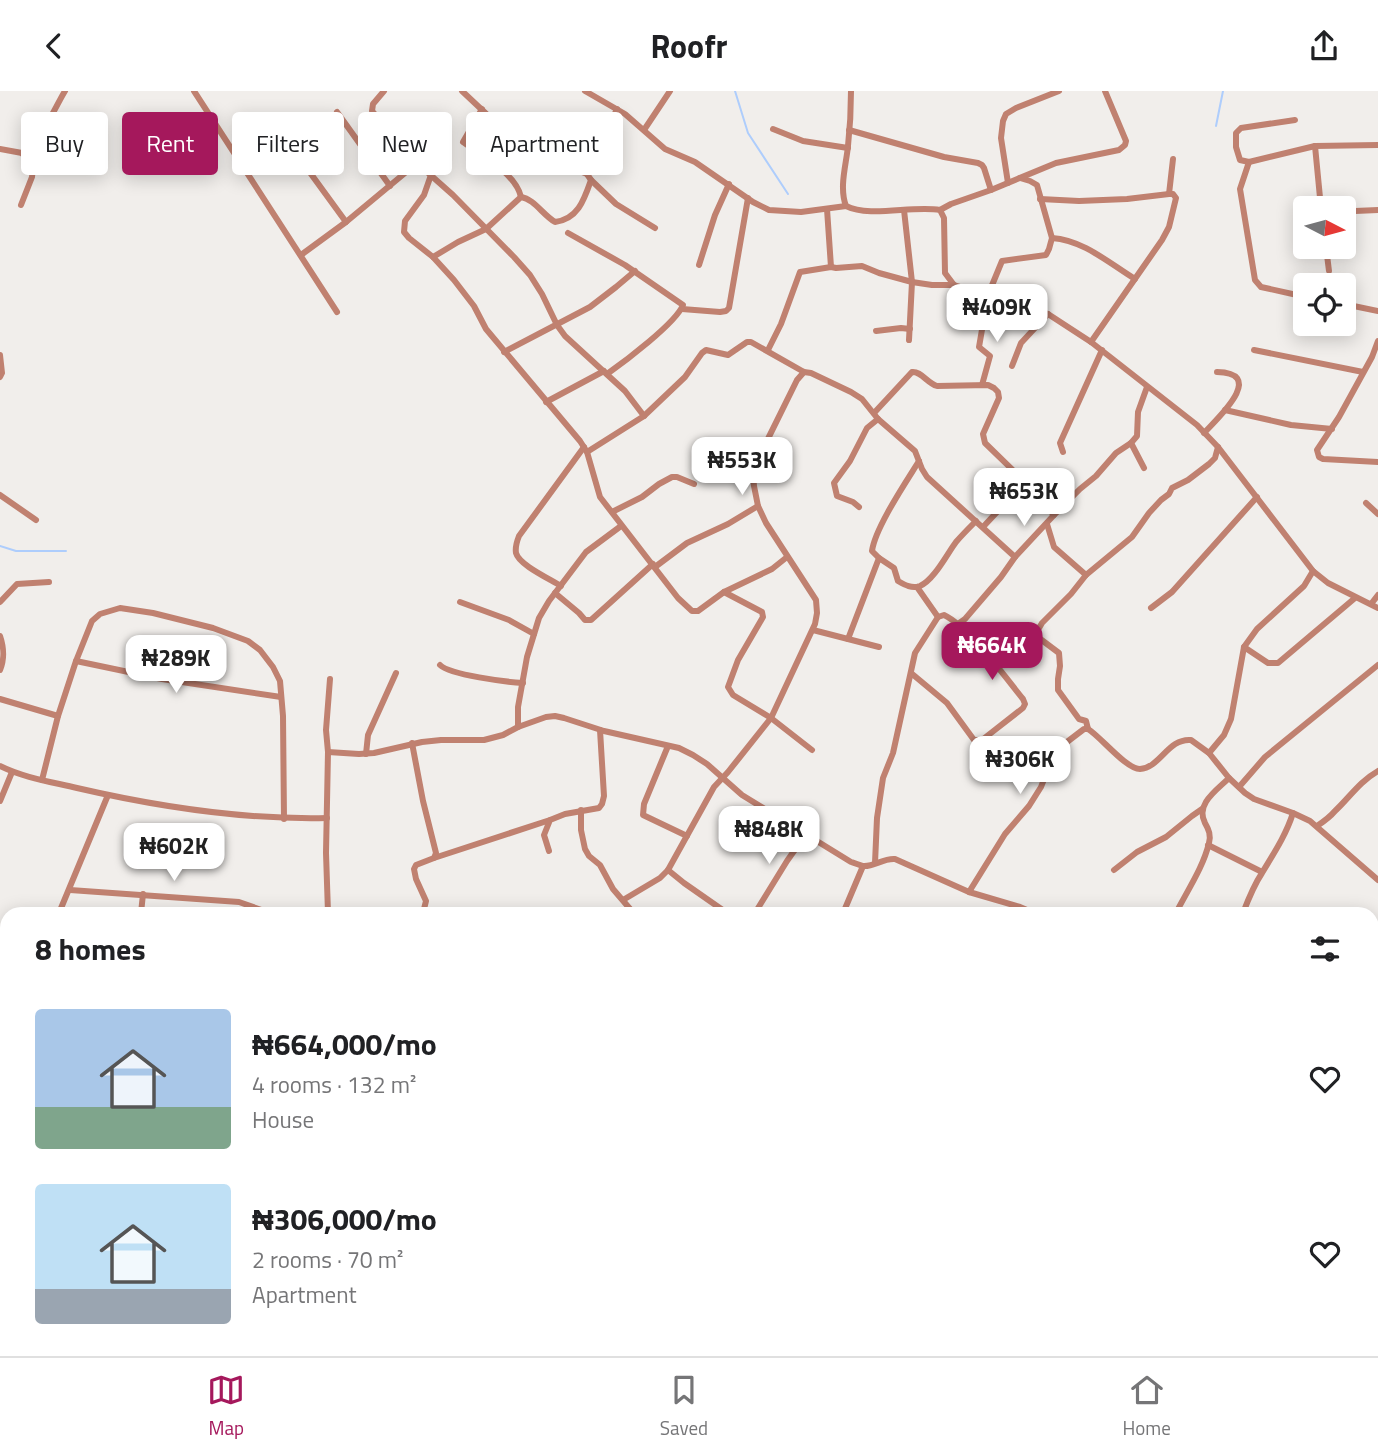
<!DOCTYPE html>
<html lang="en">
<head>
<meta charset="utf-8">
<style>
	:root { --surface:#fff; --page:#f2f2f2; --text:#202124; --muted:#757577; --line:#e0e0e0; --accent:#a5185c }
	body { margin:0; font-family:"Titillium Web",sans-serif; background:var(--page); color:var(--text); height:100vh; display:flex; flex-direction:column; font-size:26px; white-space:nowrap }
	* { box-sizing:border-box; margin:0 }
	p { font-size:23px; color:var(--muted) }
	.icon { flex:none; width:38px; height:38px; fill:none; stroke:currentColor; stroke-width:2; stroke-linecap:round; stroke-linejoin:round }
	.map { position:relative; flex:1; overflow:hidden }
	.side { position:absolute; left:0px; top:816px; width:1379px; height:450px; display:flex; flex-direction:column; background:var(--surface); border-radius:21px 21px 0 0; box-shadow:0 4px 18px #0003 }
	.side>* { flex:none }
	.top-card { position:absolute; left:21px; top:21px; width:700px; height:63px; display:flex; gap:14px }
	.needle { width:46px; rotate:96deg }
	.tools { position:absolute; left:1293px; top:105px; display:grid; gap:14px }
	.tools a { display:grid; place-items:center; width:63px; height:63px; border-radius:7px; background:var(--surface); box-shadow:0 4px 18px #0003; font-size:35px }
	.price { position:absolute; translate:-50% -60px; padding:0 16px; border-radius:14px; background:#fff; color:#222; font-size:23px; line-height:46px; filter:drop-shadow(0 2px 4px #0008) }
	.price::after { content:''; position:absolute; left:50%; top:42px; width:21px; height:16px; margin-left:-10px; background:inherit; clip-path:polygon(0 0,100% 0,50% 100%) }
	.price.on { background:var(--accent); color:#fff }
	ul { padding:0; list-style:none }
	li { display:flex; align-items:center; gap:21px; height:175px; padding:0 35px }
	li span { display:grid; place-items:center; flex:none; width:196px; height:140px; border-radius:7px; color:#555 }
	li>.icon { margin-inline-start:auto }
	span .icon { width:84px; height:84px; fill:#fffc; stroke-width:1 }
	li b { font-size:30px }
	h2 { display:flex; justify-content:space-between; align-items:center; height:84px; padding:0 35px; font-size:30px }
	.tag { padding:0 24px; border-radius:7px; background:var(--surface); box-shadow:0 4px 18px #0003; font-size:24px; line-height:63px }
	.tag.on { background:var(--accent); color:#fff }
	header { display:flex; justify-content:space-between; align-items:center; height:91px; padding:0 35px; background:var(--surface); font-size:32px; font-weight:700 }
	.tab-bar { display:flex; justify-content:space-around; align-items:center; height:98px; border-top:2px solid var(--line); background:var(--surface); font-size:19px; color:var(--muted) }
	.tab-bar a { display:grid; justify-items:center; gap:4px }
	.tab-bar .on { color:var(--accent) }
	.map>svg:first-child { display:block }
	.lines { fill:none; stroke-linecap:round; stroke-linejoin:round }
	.stream { stroke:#aecdfc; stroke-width:2 }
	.minor { stroke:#c08170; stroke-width:6 }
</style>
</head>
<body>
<header><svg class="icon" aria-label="back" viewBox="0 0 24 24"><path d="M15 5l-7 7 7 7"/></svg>Roofr<svg class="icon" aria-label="share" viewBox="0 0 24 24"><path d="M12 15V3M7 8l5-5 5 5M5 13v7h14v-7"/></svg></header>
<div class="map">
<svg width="1378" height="1265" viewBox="0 0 1378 1265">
	<rect width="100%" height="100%" fill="#f1eeeb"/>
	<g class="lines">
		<g class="stream">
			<path d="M 735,0 L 748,42 L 788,103"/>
			<path d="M 1216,35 L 1223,0"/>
			<path d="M 0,455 L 16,460 L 66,460"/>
			<path d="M 1372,1177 L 1378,1172"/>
			<path d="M 0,1253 L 7,1237"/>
			<path d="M 1258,1265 L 1267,1258"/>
		</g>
		<g class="minor">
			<path d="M 194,0 L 337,221"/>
			<path d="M 384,0 L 373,13 L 372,20 L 417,72 L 453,104 L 514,166 L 530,184 L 542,203 L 557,234 L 565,245 L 625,300 L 644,325"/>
			<path d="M 585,0 L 625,23 L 665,58 L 695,71 L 753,111 L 769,119 L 801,121 L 846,115"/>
			<path d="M 851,0 C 851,18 850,37 848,55 C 846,75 839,96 846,115 C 870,127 913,114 940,119 L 944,127 L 945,182 L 954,194 L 1048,223 L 1091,251 L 1197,334 L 1218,356 L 1313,480 L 1328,492 L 1378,517"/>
			<path d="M 482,18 L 463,51 C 482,64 516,83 521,106"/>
			<path d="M 337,21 L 390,95"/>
			<path d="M 1295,29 L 1241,37 L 1236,42 L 1236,56 L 1240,69 L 1249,71 L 1315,55 L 1378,54"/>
			<path d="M 773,38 L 803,50 L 848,57"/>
			<path d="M 644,39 L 670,0"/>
			<path d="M 849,39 L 944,66 L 978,72 L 982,74 L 984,77 L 991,99"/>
			<path d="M 1315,55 L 1321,117"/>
			<path d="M 0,58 L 22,62 C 42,49 53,20 65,0"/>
			<path d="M 1249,71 L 1240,98 L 1255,189 L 1261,196 L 1306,206"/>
			<path d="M 303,72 L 346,131"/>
			<path d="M 587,83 L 617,18"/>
			<path d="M 431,84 L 424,104 L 405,130 L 404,141 L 409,147 L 433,166 L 454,189 L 474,215 L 486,238 L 580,350 L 587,361 L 600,406 L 678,507 L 692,520 L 698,520 L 724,501 L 772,478 L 787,466"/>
			<path d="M 591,89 L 616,113 L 655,137"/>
			<path d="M 1008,92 L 1001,47 L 1003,30 L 1006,23 L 1016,17 L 1059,0"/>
			<path d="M 1169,103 L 1173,68"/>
			<path d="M 1040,108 L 1079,110 L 1127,108 L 1169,103 L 1173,103 L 1176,107 L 1169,136 L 1162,149 L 1091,251"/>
			<path d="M 21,114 L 32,86 L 33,77 L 22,62"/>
			<path d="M 827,118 L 831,176"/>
			<path d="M 904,119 L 912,191 L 909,249"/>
			<path d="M 940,119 L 951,113 L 991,99 L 1056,72 L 1119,59 L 1125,54 L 1126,50 L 1105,0"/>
			<path d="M 1344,122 L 1355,120 L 1378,119"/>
			<path d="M 568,142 L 625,174 L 683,214 C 676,232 624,271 607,283"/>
			<path d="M 1052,147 C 1083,149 1109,172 1135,188"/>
			<path d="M 1326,156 L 1329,180"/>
			<path d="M 301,164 L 346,131 L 417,72"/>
			<path d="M 433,166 L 458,151 L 486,138 L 521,106 C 534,108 543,124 555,131 C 578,128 584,109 591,89 L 587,83 L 530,60 L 496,32 L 462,0"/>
			<path d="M 699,174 L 715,124 L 729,93"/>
			<path d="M 1344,213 L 1378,220"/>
			<path d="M 682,218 L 720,221 L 726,220 L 729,217 L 748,107"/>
			<path d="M 876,240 L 901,237 L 910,238"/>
			<path d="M 1378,250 L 1372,266 L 1339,326 L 1317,359 L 1319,366 L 1323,368 L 1378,371"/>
			<path d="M 768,259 L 781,233 L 800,181 L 831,176 L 836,177 L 862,175 L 879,182 L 912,191 L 932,194 L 954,194"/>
			<path d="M 1254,259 L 1363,281"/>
			<path d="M 504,261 L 590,216 L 616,196 L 635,180"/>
			<path d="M 0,264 L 2,282 L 0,286"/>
			<path d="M 1012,275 L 1021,252 L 1048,223"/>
			<path d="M 982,294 L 990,265 L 979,256 L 988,204 L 1002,170 L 1046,164 L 1049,158 L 1052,147 L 1037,94 L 1030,90 L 1020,87"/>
			<path d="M 546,311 L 604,280"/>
			<path d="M 1225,319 L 1291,334 L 1332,338"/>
			<path d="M 874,322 L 912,281 C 921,280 927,292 937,295 L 988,294 L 994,297 L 998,301 L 999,307 L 983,343 L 985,352 L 1025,391 L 1054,424"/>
			<path d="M 1204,342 C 1218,327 1267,282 1217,281"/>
			<path d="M 1131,352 L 1144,377"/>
			<path d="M 1218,356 L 1215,367 L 1209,373 L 1188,389 L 1172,397 L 1169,403 L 1161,409 L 1149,422 L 1132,446 L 1086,484 L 1071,503 L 1042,532 L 1035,544 L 1059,562 L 1060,575 L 1058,588 L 1058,599 L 1079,628 L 1086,630 L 1088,638 C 1101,646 1126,678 1140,678 C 1160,677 1168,647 1191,649 L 1209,662 L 1229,687 L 1245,702 L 1254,708 L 1293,722 L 1310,730 L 1378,789"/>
			<path d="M 587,361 L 644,325 L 685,286 L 702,262 L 706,259 L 728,264 L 747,251 L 751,251 L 804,281 L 811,282 L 851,301 L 862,308 L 878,328 L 915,360 L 922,378 L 927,386 L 1015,466"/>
			<path d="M 1063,361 L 1060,352 L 1102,259"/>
			<path d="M 0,404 L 36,429"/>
			<path d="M 1366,412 L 1378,423"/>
			<path d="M 859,416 L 853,411 L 837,405 L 834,392 L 850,370 L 867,337 L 878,328"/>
			<path d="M 612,421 L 642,406 L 659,393 L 672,386 L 677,386 L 694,393"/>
			<path d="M 1047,433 L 1054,456 L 1086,484"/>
			<path d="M 983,436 L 1025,391"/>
			<path d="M 879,467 L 872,460 C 875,437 906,391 919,370"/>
			<path d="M 655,476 L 687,452 L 728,433 L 758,415"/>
			<path d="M 561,495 C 550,488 519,474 516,462 C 515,456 517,450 519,445 L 584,356"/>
			<path d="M 917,496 L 938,526"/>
			<path d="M 724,501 L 762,521 L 763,526 L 738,569 L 728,596 L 733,604 L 771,627 L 812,659"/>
			<path d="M 555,502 L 579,522 L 585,529 L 591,529 L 653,473"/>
			<path d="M 0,511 L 17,493 L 49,491"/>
			<path d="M 460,511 L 509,529 L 534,543"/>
			<path d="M 1371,513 L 1378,504"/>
			<path d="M 1151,517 L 1172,501 L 1257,406"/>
			<path d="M 958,533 L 965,528 L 1001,486 L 1015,466 L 1054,424 L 1080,398 L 1096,385 L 1116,362 L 1131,352 L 1137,345 L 1138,321 L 1147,296"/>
			<path d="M 813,539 L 879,556"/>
			<path d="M 0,545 C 4,557 5,567 0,579"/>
			<path d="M 848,548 L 879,467 L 894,477 L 898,490 C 905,494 912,498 920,495 C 934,489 947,463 956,451 C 962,444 969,437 976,430"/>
			<path d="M 1244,556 L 1268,572 L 1278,572 L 1355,507"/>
			<path d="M 76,570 L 162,588 L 281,606"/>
			<path d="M 440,574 C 450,584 507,591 523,592"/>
			<path d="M 0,608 L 58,625"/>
			<path d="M 518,636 L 518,616 L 527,566 L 539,527 L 549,510 L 586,461 L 621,435"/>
			<path d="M 412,652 L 423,710 L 436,762 L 434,767 L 416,774 L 414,778 L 416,788 L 426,810 L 424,818 L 417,822"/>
			<path d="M 668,655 L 644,713 L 643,724 L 687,745"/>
			<path d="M 328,661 L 359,663 L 374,662 L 422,651 L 441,649 L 484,649 L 503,644 L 518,636 L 546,626 L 555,625 L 564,627 L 604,640 L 679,657 L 693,664 L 707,673 L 742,704 L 851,771 C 852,771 862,775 863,775 C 874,776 883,767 895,768 L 969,801 L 1020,816 L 1034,822"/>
			<path d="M 1209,662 L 1224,644 L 1231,628 L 1244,556 L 1257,538 L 1304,495 L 1313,480"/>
			<path d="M 366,663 L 368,644 L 396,582"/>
			<path d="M 0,675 C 24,687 52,691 77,697 C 159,716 242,729 327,727"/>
			<path d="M 42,689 L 58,625 L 76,570 L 92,530 L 100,523 L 120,517 L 153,522 L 213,537 L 248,550 L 260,559 L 273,576 L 280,590 L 283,625 L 284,728"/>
			<path d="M 1239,696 L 1265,666 L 1378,574"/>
			<path d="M 0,710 L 12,681"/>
			<path d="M 581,719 L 581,739 L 585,758 L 589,765 L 600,774 L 613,798 L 631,819 L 632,822"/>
			<path d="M 1317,735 C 1323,731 1330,726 1335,720 C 1349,707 1360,690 1378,680"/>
			<path d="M 1208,754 L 1262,781"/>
			<path d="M 549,760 L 544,744 L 550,729 L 565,723 L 599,717 L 602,713 L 604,705 L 600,639"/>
			<path d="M 434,767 L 550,729"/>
			<path d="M 875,772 L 877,727 L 883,687 L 893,662 L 915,562 L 938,526 L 944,524 C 969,536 1005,586 1023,608 L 1025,613 L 1023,617 L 982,649 L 974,649 L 947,612 L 911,582"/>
			<path d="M 668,779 L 684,792 L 727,822"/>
			<path d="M 1114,779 L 1137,761 L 1166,746 L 1192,725 L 1202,718"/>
			<path d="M 70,799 L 239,811 L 270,822"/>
			<path d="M 969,801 L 1005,743 L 1029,715 L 1041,696 L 1052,668 L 1063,654 L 1084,638 L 1088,638"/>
			<path d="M 623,809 L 660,787 L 668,779 L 714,696 L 728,681 L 771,627 L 815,533 L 817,522 L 816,509 L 766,432 L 758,415 L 754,395 L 753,384 L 758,368 L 797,289 L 804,281"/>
			<path d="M 844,820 L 863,775"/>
			<path d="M 843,821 L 854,821 L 857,822"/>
			<path d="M 59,822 L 108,704"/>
			<path d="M 141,822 L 143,803"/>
			<path d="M 328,822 L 326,762 L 328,661 L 326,639 L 330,588"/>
			<path d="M 755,822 L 787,770 L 806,743"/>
			<path d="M 1176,822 C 1187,800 1203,777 1209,752 C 1211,744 1209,739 1205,732 C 1195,713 1217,699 1229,687"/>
			<path d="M 1243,822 C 1248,809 1254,794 1262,782 C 1274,762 1286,744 1293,722"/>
			<path d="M 0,882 L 7,885"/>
			<path d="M 1372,973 L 1378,974"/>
			<path d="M 0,980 L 7,962"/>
			<path d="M 0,1025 L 7,1029"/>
			<path d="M 148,1258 L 148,1265"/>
			<path d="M 440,1258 L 438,1260 L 441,1265"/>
			<path d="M 547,1258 L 549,1265"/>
			<path d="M 636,1258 L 639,1265"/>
			<path d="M 837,1258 L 842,1265"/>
			<path d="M 1086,1258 L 1092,1265"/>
			<path d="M 1119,1258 L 1125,1263 L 1137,1258"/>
			<path d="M 1160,1258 L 1165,1265"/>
			<path d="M 63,1265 L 63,1258"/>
			<path d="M 249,1265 L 254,1258"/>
			<path d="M 718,1265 L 721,1258"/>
			<path d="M 1100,1265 L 1104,1258"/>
		</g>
	</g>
</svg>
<div class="tools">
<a><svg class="needle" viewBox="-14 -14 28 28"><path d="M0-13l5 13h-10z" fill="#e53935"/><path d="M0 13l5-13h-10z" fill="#757577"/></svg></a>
<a><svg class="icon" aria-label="locate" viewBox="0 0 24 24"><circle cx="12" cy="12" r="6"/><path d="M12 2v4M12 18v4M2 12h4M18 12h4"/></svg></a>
</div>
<b class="price" style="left:997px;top:253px">₦409K</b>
<b class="price" style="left:742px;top:406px">₦553K</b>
<b class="price" style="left:1024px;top:437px">₦653K</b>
<b class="price on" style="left:992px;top:591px">₦664K</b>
<b class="price" style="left:176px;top:604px">₦289K</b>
<b class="price" style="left:1020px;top:705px">₦306K</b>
<b class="price" style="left:769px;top:775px">₦848K</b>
<b class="price" style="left:174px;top:792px">₦602K</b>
<div class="top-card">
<a class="tag">Buy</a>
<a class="tag on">Rent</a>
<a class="tag">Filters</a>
<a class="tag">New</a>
<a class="tag">Apartment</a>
</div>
<section class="side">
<h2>8 homes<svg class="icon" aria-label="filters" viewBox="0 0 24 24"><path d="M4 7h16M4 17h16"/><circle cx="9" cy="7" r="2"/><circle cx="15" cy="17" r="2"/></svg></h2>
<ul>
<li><span style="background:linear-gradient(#a9c7e8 70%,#7fa58c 0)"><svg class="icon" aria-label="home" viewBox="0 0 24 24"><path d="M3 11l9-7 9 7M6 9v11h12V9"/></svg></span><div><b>₦664,000/mo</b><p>4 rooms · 132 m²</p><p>House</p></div><svg class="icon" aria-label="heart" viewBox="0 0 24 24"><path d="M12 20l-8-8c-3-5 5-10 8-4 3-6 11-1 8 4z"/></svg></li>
<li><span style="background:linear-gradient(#bfe0f5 75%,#9aa5b1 0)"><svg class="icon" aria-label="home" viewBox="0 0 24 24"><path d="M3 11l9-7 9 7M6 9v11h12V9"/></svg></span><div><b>₦306,000/mo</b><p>2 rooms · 70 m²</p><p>Apartment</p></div><svg class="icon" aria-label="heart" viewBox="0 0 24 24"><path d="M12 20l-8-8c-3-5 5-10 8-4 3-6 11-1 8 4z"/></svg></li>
</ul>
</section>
</div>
<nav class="tab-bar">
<a class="on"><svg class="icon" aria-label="map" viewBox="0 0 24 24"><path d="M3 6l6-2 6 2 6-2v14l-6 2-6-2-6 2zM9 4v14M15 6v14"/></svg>Map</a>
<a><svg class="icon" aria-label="saved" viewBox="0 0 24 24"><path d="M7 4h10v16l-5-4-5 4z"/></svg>Saved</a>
<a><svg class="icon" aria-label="home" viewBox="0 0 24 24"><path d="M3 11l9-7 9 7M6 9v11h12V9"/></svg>Home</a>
</nav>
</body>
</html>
